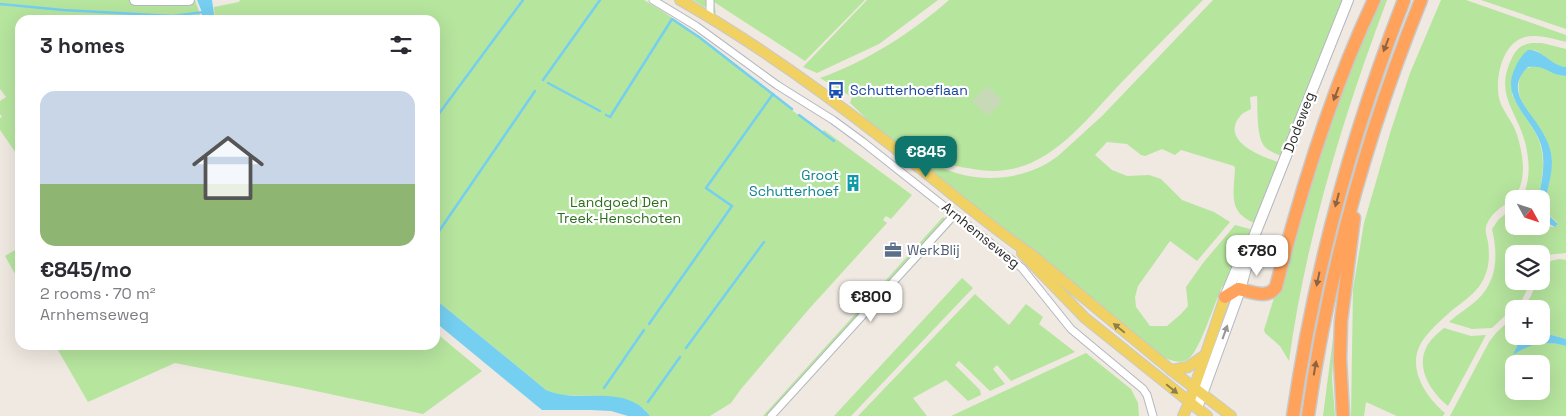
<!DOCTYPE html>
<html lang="en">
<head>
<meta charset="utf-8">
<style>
	:root { --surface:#fff; --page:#f2f2f3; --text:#2b2b33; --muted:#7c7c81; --accent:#0f766e }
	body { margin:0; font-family:"Space Grotesk",sans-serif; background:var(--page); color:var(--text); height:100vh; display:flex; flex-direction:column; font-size:19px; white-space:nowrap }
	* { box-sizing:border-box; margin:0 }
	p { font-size:16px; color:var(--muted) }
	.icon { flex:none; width:28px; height:28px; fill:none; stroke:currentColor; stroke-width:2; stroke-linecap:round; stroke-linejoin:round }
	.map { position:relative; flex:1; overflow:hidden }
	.side { position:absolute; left:15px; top:15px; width:425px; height:335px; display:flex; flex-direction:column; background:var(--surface); border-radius:15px; box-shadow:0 5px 20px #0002 }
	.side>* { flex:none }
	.needle { width:32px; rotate:130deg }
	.tools { position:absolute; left:1505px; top:190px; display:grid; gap:10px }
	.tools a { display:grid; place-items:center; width:45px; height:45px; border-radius:10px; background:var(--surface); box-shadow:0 5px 20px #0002; font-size:25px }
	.price { position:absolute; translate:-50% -42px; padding:0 11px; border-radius:10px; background:#fff; color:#222; font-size:16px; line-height:32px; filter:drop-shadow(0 1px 2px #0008) }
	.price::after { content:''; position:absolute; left:50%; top:30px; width:15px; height:11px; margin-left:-8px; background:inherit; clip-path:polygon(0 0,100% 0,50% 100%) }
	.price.selected { background:var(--accent); color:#fff }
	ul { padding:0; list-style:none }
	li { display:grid; align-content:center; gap:10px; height:265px; padding:0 25px }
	li span { display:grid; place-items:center; height:155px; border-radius:15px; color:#555 }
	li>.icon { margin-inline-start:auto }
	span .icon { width:90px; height:90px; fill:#fffc; stroke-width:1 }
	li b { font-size:21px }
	h2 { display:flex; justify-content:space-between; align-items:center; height:60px; padding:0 25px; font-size:21px }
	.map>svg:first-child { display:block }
	.green { fill:#b6e59e; fill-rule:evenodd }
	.cemetery { fill:#c8d9b8 }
	.water { fill:#75cff0 }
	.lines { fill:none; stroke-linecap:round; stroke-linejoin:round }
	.stream { stroke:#75cff0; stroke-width:2.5 }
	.street-casing { stroke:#b4b7c1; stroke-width:9 }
	.secondary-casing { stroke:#b4b7c1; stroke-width:12 }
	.primary-casing { stroke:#c9c9c9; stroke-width:12 }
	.highway-casing { stroke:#c9c9c9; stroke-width:15 }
	.street { stroke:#fff; stroke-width:7 }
	.secondary { stroke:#fff; stroke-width:10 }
	.primary { stroke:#f2d163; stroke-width:10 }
	.highway { stroke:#ffa35c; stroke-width:12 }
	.oneway { fill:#8c6343 }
	.oneway2 { fill:#908048 }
	.oneway3 { fill:#969696 }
	.labels { text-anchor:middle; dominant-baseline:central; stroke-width:4.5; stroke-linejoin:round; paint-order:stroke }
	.transit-label { font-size:14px; fill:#164399; stroke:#fff; text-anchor:start }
	.street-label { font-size:14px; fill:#2e2e2e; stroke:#fff }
	.culture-label { font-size:14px; fill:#0d838f; stroke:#fff; text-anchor:end }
	.park-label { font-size:14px; fill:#2c6e1b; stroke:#fff }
	.service-label { font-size:14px; fill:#4e5e75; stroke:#fff; text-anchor:start }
</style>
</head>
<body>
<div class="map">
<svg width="1566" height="416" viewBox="0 0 1566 416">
	<rect width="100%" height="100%" fill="#efe9e1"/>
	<g class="green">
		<path d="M 0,0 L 195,0 L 201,17 L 194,20 L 20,20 L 20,159 L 0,130 L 0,118 L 2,117 L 0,114 L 0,101 L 6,97 L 0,89 Z"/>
		<path d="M 240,0 L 644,0 C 709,38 763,88 821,133 L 824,130 L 912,195 L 891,219 L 886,216 L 883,220 L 887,223 L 809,309 L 741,389 L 731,403 L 710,416 L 650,416 L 644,409 L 604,396 L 559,395 L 546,390 L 435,299 L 435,20 L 215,20 L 214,7 L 239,2 Z"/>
		<path d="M 693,0 L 865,0 L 805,61 L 714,2 L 716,14 L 706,6 L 704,7 Z"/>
		<path d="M 867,0 L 938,0 L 879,44 L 817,73 L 803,67 Z"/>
		<path d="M 949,0 L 1203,0 C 1175,28 1147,56 1120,84 C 1079,127 1041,182 973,169 C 962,167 954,167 944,161 L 939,166 C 975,185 1026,181 1058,156 L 1102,116 L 1213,0 L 1347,0 L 1283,157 C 1277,154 1270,152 1265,147 C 1256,137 1258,109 1257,96 L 1250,97 L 1251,109 C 1248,111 1244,112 1241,115 C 1218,141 1263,157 1281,163 L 1257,224 C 1227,213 1234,194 1235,168 L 1234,166 L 1181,150 L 1175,155 L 1162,149 L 1145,156 L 1141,155 L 1127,144 L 1107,142 L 1095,155 L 1112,170 L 1127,176 L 1149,175 L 1161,179 L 1182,200 L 1214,212 L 1230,222 L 1197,261 L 1170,241 L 1138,286 L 1135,297 L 1136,307 L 1150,326 L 1167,326 L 1181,314 L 1188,306 L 1186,287 L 1203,263 L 1235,225 L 1250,229 L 1254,232 L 1229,279 L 1222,287 C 1215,301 1199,354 1187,360 C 1179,364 1169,360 1161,356 L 878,130 L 850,103 L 852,97 L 820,78 C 868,61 911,33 949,0 Z"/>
		<path d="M 1379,0 L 1387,0 C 1343,117 1306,237 1289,361 L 1280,346 L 1265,333 L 1264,330 L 1335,102 Z"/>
		<path d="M 1441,0 L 1466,0 L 1566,35 L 1566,42 C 1553,39 1539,34 1525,37 C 1502,43 1495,78 1499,98 C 1502,111 1512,120 1516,132 C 1520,143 1523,157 1523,169 C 1522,207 1498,200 1487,224 C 1484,230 1487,236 1488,242 C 1490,256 1489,270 1482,282 C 1474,296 1460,303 1449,313 C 1440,321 1430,330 1423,340 C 1405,366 1425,396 1445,413 L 1443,416 L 1397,416 L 1366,402 L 1364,416 L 1351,416 L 1353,289 L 1364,223 L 1391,130 L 1410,73 Z"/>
		<path d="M 1481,0 L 1566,0 L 1566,29 Z"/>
		<path d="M 1532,43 L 1542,43 L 1566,49 L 1566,67 C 1552,66 1546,54 1534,50 L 1512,94 C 1517,106 1525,116 1532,127 C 1547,149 1544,174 1538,199 L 1522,199 C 1530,181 1530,165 1526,146 C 1519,112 1493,96 1512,58 C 1516,49 1522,44 1532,43 Z"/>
		<path d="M 1537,66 C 1548,68 1555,76 1566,76 L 1566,253 L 1547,255 L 1541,260 L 1541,254 L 1514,254 L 1514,281 L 1531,281 L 1522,300 L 1492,328 L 1472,329 L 1449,322 C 1458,314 1468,308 1477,300 C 1498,280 1498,255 1492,229 L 1499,219 L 1514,207 L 1514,226 L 1541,226 L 1541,220 L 1552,227 L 1557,226 L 1558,223 L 1544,211 C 1545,192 1554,173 1551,154 C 1546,125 1511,106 1520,78 C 1523,69 1528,67 1537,66 Z"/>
		<path d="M 943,217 L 952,224 L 776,416 L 763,416 Z"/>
		<path d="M 20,247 L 20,283 L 5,256 Z"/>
		<path d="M 1560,259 L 1566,260 L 1566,339 L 1541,332 L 1541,309 L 1522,309 L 1531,296 L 1537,281 L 1541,281 C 1541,266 1544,261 1560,259 Z"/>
		<path d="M 962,278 L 973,288 L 851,416 L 834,416 Z"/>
		<path d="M 975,294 L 1009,325 L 1026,304 L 1043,317 L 1039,324 L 1075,352 L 1011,381 L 997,365 L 993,369 L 1005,384 L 990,391 L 959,361 L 955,365 L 980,390 L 981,395 L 968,401 L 946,380 L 913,398 L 927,416 L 858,416 Z"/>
		<path d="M 1336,315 L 1332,378 L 1335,416 L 1323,416 Z"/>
		<path d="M 1514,316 L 1514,336 L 1518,336 L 1517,346 L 1514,354 C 1533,342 1545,340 1566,346 L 1566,416 L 1450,416 L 1489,342 L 1496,333 ZM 1514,364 L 1541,364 L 1541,391 L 1514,391 Z"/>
		<path d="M 1444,328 L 1471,336 L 1486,335 L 1448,406 C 1431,392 1415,368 1427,346 C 1431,339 1438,333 1444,328 Z"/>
		<path d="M 435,332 L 482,371 L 423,414 L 297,387 L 175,363 L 88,402 L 55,345 L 435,345 Z"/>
		<path d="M 1086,353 L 1131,389 L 1138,403 L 1139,416 L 951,416 Z"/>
	</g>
	<path class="cemetery" d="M 987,86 L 1003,101 L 987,116 L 972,101 Z"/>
	<g class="water">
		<path d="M 197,0 L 212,0 L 215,20 L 201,20 L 202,12 Z"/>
		<path d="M 1528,50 C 1543,49 1551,66 1566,67 L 1566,76 C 1548,75 1548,65 1528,67 C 1507,87 1523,104 1536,122 C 1542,131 1549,142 1551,153 C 1555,173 1545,192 1544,211 L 1558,224 L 1555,227 L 1541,220 L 1541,199 L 1538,199 C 1542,182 1546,163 1541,145 C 1534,120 1503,101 1513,73 C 1517,63 1520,57 1528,50 Z"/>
		<path d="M 435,299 L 546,390 C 580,405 624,382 650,416 L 628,416 L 611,411 L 591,410 L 542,410 L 435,322 Z"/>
		<path d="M 1541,332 L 1566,339 L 1566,346 C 1546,340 1531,343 1513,355 L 1517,346 L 1518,336 L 1541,336 Z"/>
	</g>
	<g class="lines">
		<g class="stream">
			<path d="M 0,4 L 63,10 L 173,16 L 204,12"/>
			<path d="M 543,80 L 600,0"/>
			<path d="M 548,83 L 600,111"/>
			<path d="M 438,115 L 523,0"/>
			<path d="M 606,115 L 610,117 L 672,19 L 699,37 L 792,109"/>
			<path d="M 799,115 L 834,141"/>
			<path d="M 435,237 L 535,91"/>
			<path d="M 649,324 L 732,206 L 706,188 L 773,94"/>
			<path d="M 686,348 L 764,242"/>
			<path d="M 604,388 L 644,330"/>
			<path d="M 648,402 L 680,357"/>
		</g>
		<g class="street-casing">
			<g id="street">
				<path d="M 653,0 L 696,26 L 777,85 L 833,120 L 863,142 L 1022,268 L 1071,329 L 1143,389 L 1147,395 L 1153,416"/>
				<path d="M 710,0 L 710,19"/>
				<path d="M 771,416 L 955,214"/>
			</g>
		</g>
		<g class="secondary-casing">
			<g id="secondary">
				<path d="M 135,0 L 189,0"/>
				<path d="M 1225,297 L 1238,266 L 1248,248"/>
				<path d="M 1197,408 L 1240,290 L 1249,257 L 1250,245 L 1255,234 L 1348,0"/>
			</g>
		</g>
		<g class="primary-casing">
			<g id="primary">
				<path d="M 680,0 C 750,40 819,89 883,139 C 933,177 980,220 1032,255 L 1171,370 L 1231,416"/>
				<path d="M 1022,253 L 1085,318 L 1207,416"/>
				<path d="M 1171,370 L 1188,367 L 1205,355"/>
				<path d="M 1183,416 L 1189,403 L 1225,297"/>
			</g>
		</g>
		<g class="highway-casing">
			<g id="highway">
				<path d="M 1225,297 L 1238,289 C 1251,291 1267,300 1276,287 C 1301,189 1331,91 1374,0"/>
				<path d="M 1293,416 C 1314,271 1351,136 1404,0"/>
				<path d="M 1308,416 C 1328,273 1367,134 1421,0"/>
				<path d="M 1343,416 L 1340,359 L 1341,321 L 1354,218"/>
			</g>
		</g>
		<use href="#street" class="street"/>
		<use href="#secondary" class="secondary"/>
		<use href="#primary" class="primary"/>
		<use href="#highway" class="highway"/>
	</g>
	<defs><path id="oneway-solid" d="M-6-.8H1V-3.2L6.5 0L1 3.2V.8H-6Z" transform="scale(1.25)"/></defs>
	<g class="oneway">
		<use href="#oneway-solid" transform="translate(1386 45) rotate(111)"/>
		<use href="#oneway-solid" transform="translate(1336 94) rotate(111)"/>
		<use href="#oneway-solid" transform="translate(1337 200) rotate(105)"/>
		<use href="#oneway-solid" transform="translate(1318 279) rotate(102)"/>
		<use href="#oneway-solid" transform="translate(1315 368) rotate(-80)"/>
	</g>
	<g class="oneway2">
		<use href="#oneway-solid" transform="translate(1119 328) rotate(-141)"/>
		<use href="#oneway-solid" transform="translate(1172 389) rotate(39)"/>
	</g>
	<use class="oneway3" href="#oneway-solid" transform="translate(1225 332) rotate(-70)"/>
	<defs>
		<g id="bus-bare" transform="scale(1.35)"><path d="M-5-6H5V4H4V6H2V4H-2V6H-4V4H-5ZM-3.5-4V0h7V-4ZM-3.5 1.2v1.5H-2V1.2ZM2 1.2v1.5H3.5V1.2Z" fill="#1a4fb4" stroke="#fff" stroke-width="2.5" paint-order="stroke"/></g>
		<g id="building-bare" transform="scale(1.35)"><path d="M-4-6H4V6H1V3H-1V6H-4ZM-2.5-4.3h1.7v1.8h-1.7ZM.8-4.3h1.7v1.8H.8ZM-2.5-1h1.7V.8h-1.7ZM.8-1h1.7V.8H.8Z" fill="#0f9aa8" stroke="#fff" stroke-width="2.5" paint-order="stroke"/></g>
		<g id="office-bare" transform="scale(1.35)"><path d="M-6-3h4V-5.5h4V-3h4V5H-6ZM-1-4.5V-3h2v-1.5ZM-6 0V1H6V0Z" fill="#5c6f8a" stroke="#fff" stroke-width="2.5" paint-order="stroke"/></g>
	</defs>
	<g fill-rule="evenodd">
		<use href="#bus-bare" x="836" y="90"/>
		<use href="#building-bare" x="853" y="183"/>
		<use href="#office-bare" x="893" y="250"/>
	</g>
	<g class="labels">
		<g class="transit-label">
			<text x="850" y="90">Schutterhoeflaan</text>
		</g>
		<g class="street-label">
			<text transform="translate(1299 122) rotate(-69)">Dodeweg</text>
			<text transform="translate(981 235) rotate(39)">Arnhemseweg</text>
		</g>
		<g class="culture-label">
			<text x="839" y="175">Groot<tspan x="839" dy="16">Schutterhoef</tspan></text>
		</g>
		<g class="park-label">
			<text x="619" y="202">Landgoed Den<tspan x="619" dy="16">Treek-Henschoten</tspan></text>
		</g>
		<g class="service-label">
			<text x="907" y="250">WerkBlij</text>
		</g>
	</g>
</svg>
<div class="tools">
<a><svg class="needle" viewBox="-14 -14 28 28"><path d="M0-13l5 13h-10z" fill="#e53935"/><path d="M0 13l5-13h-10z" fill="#7c7c81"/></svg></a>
<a><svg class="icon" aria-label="layers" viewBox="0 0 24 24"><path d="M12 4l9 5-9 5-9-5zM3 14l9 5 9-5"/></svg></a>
<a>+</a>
<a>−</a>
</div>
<b class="price selected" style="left:926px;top:178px">€845</b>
<b class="price" style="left:1257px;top:277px">€780</b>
<b class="price" style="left:871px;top:323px">€800</b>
<section class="side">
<h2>3 homes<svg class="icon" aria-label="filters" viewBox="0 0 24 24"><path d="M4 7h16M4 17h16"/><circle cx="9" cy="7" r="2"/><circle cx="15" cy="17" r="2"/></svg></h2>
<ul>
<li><span style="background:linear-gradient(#c9d6e8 60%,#8fb573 0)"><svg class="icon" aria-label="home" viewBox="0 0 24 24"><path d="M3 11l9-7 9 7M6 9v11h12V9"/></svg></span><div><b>€845/mo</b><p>2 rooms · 70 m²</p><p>Arnhemseweg</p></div></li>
</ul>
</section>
</div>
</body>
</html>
